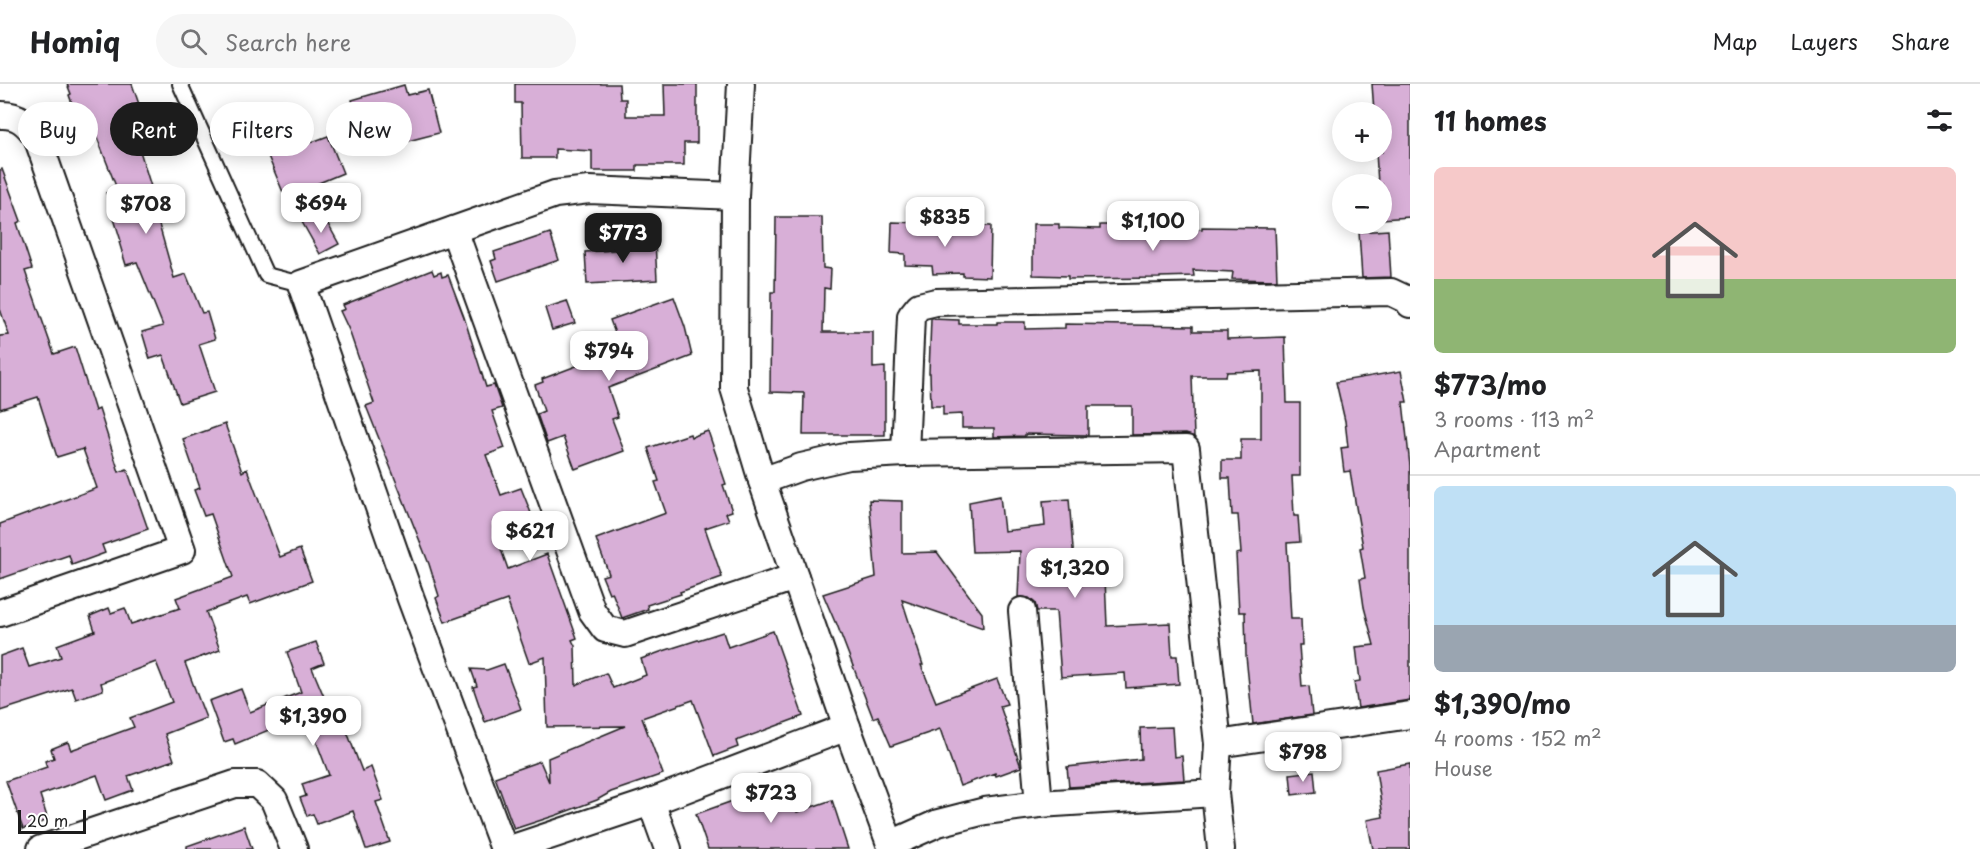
<!DOCTYPE html>
<html lang="en">
<head>
<meta charset="utf-8">
<style>
	:root { --surface:#fff; --page:#f6f6f6; --text:#202124; --muted:#757577; --line:#e0e0e0; --accent:#1c1c1c }
	body { margin:0; font-family:"Playpen Sans",sans-serif; background:var(--page); color:var(--text); height:100vh; display:flex; flex-direction:column; font-size:22px; white-space:nowrap }
	* { box-sizing:border-box; margin:0 }
	p { font-size:20px; color:var(--muted) }
	.icon { flex:none; width:33px; height:33px; fill:none; stroke:currentColor; stroke-width:2; stroke-linecap:round; stroke-linejoin:round }
	.map { position:relative; flex:1; overflow:hidden }
	.side { display:flex; flex-direction:column; background:var(--surface); width:570px }
	.side>* { flex:none }
	.guide { position:absolute; left:18px; top:18px; width:570px; height:54px; display:flex; gap:12px }
	.fabs { position:absolute; left:1332px; top:18px; display:grid; gap:12px }
	.fabs a { display:grid; place-items:center; width:60px; height:60px; border-radius:50%; background:var(--surface); box-shadow:0 3px 15px #0003; font-size:30px }
	.scale { position:absolute; left:18px; bottom:15px; width:68px; box-sizing:border-box; padding-left:6px; border:3px solid #1c1c1c; border-top:0; font-size:16px; line-height:21px; white-space:nowrap; color:#1c1c1c; -webkit-text-stroke:4px #fff; paint-order:stroke }
	.price { position:absolute; translate:-50% -51px; padding:0 14px; border-radius:12px; background:#fff; color:#222; font-size:20px; line-height:39px; filter:drop-shadow(0 2px 3px #0008) }
	.price::after { content:''; position:absolute; left:50%; top:36px; width:18px; height:14px; margin-left:-9px; background:inherit; clip-path:polygon(0 0,100% 0,50% 100%) }
	.price.selected { background:var(--accent); color:#fff }
	ul { padding:0; list-style:none }
	li { display:grid; align-content:center; gap:12px; height:318px; padding:0 24px }
	li+li { border-top:2px solid var(--line) }
	li span { display:grid; place-items:center; height:186px; border-radius:9px; color:#555 }
	li>.icon { margin-inline-start:auto }
	span .icon { width:108px; height:108px; fill:#fffc; stroke-width:1 }
	li b { font-size:26px }
	h2 { display:flex; justify-content:space-between; align-items:center; height:72px; padding:0 24px; font-size:26px }
	.chip { padding:0 21px; border-radius:27px; background:var(--surface); box-shadow:0 3px 15px #0003; font-size:21px; line-height:54px }
	.chip.selected { background:var(--accent); color:#fff }
	header { display:flex; align-items:center; gap:36px; box-sizing:border-box; height:84px; padding:0 30px; background:var(--surface); border-bottom:2px solid var(--line) }
	header strong { font-size:28px }
	nav { display:flex; gap:33px; margin-inline-start:auto; font-size:21px }
	.search { width:420px; height:54px; background:var(--page); display:flex; align-items:center; gap:15px; box-sizing:border-box; padding:0 21px; border-radius:33px; color:var(--muted); font-size:22px }
	main { display:flex; flex:1; min-height:0 }
	.map>svg:first-child { display:block }
	.building { fill:#d8afd7; stroke:#1c1c1c; stroke-width:1.5 }
	.lines { fill:none; stroke-linecap:round; stroke-linejoin:round }
	.lane-casing { stroke:#1c1c1c; stroke-width:18 }
	.street-casing { stroke:#1c1c1c; stroke-width:30 }
	.lane { stroke:#fff; stroke-width:14 }
	.street { stroke:#fff; stroke-width:26 }
</style>
</head>
<body>
<header>
<strong>Homiq</strong>
<div class="search"><svg class="icon" aria-label="search" viewBox="0 0 24 24"><circle cx="10" cy="10" r="6"/><path d="M15 15l6 6"/></svg>Search here</div>
<nav><a>Map</a><a>Layers</a><a>Share</a></nav>
</header>
<main>
<div class="map">
<svg width="1410" height="765" viewBox="0 0 1410 765">
	<rect width="100%" height="100%" fill="#fff"/>
	<filter id="ink" filterUnits="userSpaceOnUse"><feTurbulence type="fractalNoise" baseFrequency=".0167" numOctaves="2"/><feDisplacementMap in="SourceGraphic" scale="12" xChannelSelector="R" yChannelSelector="G"/><feConvolveMatrix kernelMatrix="1 2 1 2 8 2 1 2 1" color-interpolation-filters="sRGB"/></filter>
	<g filter="url(#ink)">
		<g class="building">
			<path d="M 67,0 L 132,0 L 141,26 L 134,28 L 148,64 L 140,67 L 157,122 L 154,123 L 174,194 L 186,190 L 202,229 L 207,228 L 215,255 L 199,260 L 215,308 L 180,319 L 163,271 L 150,275 L 142,248 L 163,242 L 137,178 L 126,181 L 119,158 L 121,157 L 106,109 L 117,105 L 93,43 L 82,47 L 69,11 L 71,10 Z"/>
			<path d="M 515,0 L 619,0 L 620,15 L 626,15 L 626,32 L 665,32 L 664,0 L 697,0 L 697,59 L 684,59 L 684,81 L 637,81 L 637,87 L 592,87 L 592,67 L 555,65 L 555,74 L 522,74 L 521,19 L 515,19 Z"/>
			<path d="M 1372,0 L 1410,0 L 1410,133 L 1382,135 L 1382,100 L 1378,100 L 1376,68 L 1382,68 L 1382,28 L 1374,28 Z"/>
			<path d="M 404,1 L 407,11 L 428,6 L 439,49 L 404,58 L 402,49 L 364,59 L 352,16 Z"/>
			<path d="M 286,35 L 296,64 L 328,52 L 343,89 L 285,113 L 263,60 L 266,59 L 260,44 Z"/>
			<path d="M 2,85 L 21,137 L 17,139 L 32,185 L 25,187 L 54,270 L 75,263 L 95,327 L 99,325 L 119,388 L 127,385 L 148,445 L 102,461 L 105,469 L 72,481 L 69,471 L 0,495 L 0,440 L 97,404 L 83,365 L 57,373 L 38,313 L 0,325 L 0,252 L 9,251 L 0,225 L 0,86 Z"/>
			<path d="M 323,131 L 339,160 L 320,170 L 302,138 Z"/>
			<path d="M 776,133 L 822,133 L 823,184 L 831,185 L 830,205 L 824,204 L 823,248 L 873,248 L 873,284 L 885,283 L 885,351 L 803,351 L 804,309 L 770,308 L 771,208 L 775,208 Z"/>
			<path d="M 892,138 L 924,139 L 923,147 L 964,146 L 964,141 L 991,142 L 990,193 L 963,192 L 963,189 L 933,190 L 932,182 L 905,181 L 905,170 L 891,169 Z"/>
			<path d="M 1033,140 L 1059,140 L 1059,144 L 1100,145 L 1100,141 L 1127,141 L 1127,144 L 1160,144 L 1160,146 L 1202,145 L 1202,143 L 1275,144 L 1277,196 L 1232,195 L 1233,188 L 1193,186 L 1194,192 L 1160,193 L 1160,194 L 1068,195 L 1068,192 L 1033,191 Z"/>
			<path d="M 1388,146 L 1391,193 L 1362,194 L 1359,148 Z"/>
			<path d="M 550,149 L 559,176 L 498,197 L 491,177 L 496,175 L 494,168 Z"/>
			<path d="M 655,157 L 657,196 L 587,200 L 585,168 L 631,165 L 631,158 Z"/>
			<path d="M 432,186 L 434,191 L 441,188 L 442,193 L 448,191 L 464,233 L 486,303 L 494,301 L 502,324 L 492,327 L 505,364 L 486,371 L 501,411 L 521,404 L 531,429 L 493,443 L 508,485 L 547,470 L 577,554 L 572,556 L 575,562 L 576,601 L 606,589 L 613,604 L 646,591 L 641,575 L 663,567 L 723,548 L 728,563 L 773,547 L 803,632 L 736,657 L 738,663 L 714,672 L 693,616 L 642,634 L 663,690 L 611,708 L 597,716 L 557,731 L 514,745 L 495,693 L 540,677 L 549,698 L 548,674 L 625,642 L 547,643 L 545,573 L 529,579 L 507,516 L 445,538 L 436,514 L 439,512 L 429,480 L 366,322 L 374,319 L 349,246 L 340,227 L 345,225 L 343,221 Z"/>
			<path d="M 674,213 L 685,243 L 692,272 L 608,304 L 618,333 L 612,335 L 624,367 L 575,385 L 563,353 L 547,359 L 537,330 L 544,327 L 535,301 L 543,298 L 542,295 L 621,265 L 610,236 Z"/>
			<path d="M 567,217 L 575,239 L 552,246 L 545,224 Z"/>
			<path d="M 931,235 L 959,236 L 959,240 L 997,240 L 997,238 L 1025,238 L 1025,245 L 1065,244 L 1065,240 L 1193,242 L 1193,247 L 1227,247 L 1227,255 L 1285,253 L 1287,319 L 1300,319 L 1300,392 L 1292,392 L 1294,432 L 1298,432 L 1300,458 L 1287,459 L 1291,535 L 1301,535 L 1302,561 L 1299,561 L 1302,603 L 1309,602 L 1312,631 L 1253,640 L 1246,572 L 1245,528 L 1239,528 L 1236,470 L 1241,469 L 1238,431 L 1232,431 L 1230,394 L 1222,394 L 1222,376 L 1241,376 L 1241,355 L 1261,355 L 1261,287 L 1227,288 L 1226,292 L 1192,292 L 1194,353 L 1186,350 L 1132,351 L 1132,322 L 1088,322 L 1088,351 L 1025,350 L 1025,352 L 994,353 L 994,344 L 962,344 L 962,330 L 943,331 L 943,322 L 931,322 L 930,289 L 929,289 Z"/>
			<path d="M 1401,287 L 1407,318 L 1403,318 L 1410,382 L 1410,616 L 1358,624 L 1354,598 L 1360,597 L 1356,563 L 1374,561 L 1364,523 L 1360,495 L 1365,494 L 1360,464 L 1363,463 L 1356,423 L 1350,387 L 1344,388 L 1341,364 L 1348,363 L 1345,337 L 1336,298 Z"/>
			<path d="M 225,340 L 242,388 L 247,385 L 280,473 L 300,465 L 312,497 L 250,520 L 247,513 L 206,528 L 220,566 L 185,579 L 206,634 L 165,650 L 174,676 L 128,692 L 133,706 L 106,716 L 97,691 L 40,711 L 48,736 L 23,745 L 6,697 L 47,683 L 45,677 L 54,674 L 51,665 L 68,658 L 71,666 L 134,643 L 130,634 L 172,618 L 156,578 L 101,599 L 103,606 L 76,615 L 72,604 L 0,627 L 0,572 L 22,564 L 29,583 L 61,573 L 57,561 L 95,547 L 90,532 L 109,524 L 111,529 L 125,524 L 131,540 L 180,524 L 176,514 L 233,493 L 211,430 L 204,432 L 194,406 L 200,404 L 183,355 Z"/>
			<path d="M 708,347 L 726,400 L 723,401 L 732,427 L 726,429 L 729,436 L 705,444 L 722,493 L 680,508 L 681,510 L 647,521 L 648,525 L 622,534 L 612,508 L 609,509 L 602,492 L 609,490 L 596,455 L 666,429 L 655,398 L 659,397 L 648,364 L 690,350 L 691,353 Z"/>
			<path d="M 1000,412 L 1004,447 L 1045,442 L 1043,417 L 1069,415 L 1074,477 L 1092,478 L 1073,496 L 1105,494 L 1107,542 L 1170,539 L 1172,572 L 1177,572 L 1179,600 L 1126,604 L 1125,589 L 1061,593 L 1056,527 L 1037,527 L 1035,519 L 1029,514 L 1018,513 L 1020,467 L 972,468 L 969,418 Z"/>
			<path d="M 869,416 L 902,417 L 902,469 L 937,468 L 982,529 L 983,544 L 902,516 L 923,581 L 921,581 L 936,618 L 997,595 L 1007,620 L 1000,622 L 1021,683 L 996,692 L 995,689 L 960,702 L 940,645 L 891,662 L 878,632 L 873,634 L 836,538 L 835,538 L 823,510 L 876,493 Z"/>
			<path d="M 316,558 L 324,579 L 312,584 L 330,627 L 338,624 L 362,687 L 371,683 L 383,716 L 376,718 L 390,758 L 368,765 L 366,765 L 353,727 L 317,740 L 313,730 L 307,732 L 300,714 L 306,712 L 302,700 L 329,691 L 310,641 L 304,644 L 300,633 L 235,660 L 233,655 L 224,658 L 209,617 L 241,605 L 250,628 L 301,608 L 287,568 Z"/>
			<path d="M 504,580 L 521,625 L 485,638 L 473,603 L 477,602 L 471,585 L 487,586 Z"/>
			<path d="M 1172,643 L 1174,673 L 1182,672 L 1184,696 L 1069,703 L 1067,683 L 1141,675 L 1140,644 Z"/>
			<path d="M 1410,680 L 1410,765 L 1373,765 L 1367,736 L 1383,733 L 1376,686 Z"/>
			<path d="M 1314,687 L 1316,708 L 1292,711 L 1290,690 Z"/>
			<path d="M 786,698 L 797,728 L 832,716 L 848,765 L 708,765 L 696,730 Z"/>
			<path d="M 244,742 L 252,765 L 187,765 L 187,762 Z"/>
		</g>
		<g class="lines">
			<g class="lane-casing">
				<path id="lane" d="M 180,0 L 266,191 L 301,200"/>
			</g>
			<g class="street-casing">
				<g id="street">
					<path d="M 741,0 L 735,112 L 734,304 L 762,397 L 847,643 L 892,765"/>
					<path d="M 0,31 C 18,30 27,39 37,53 L 182,466 L 0,529"/>
					<path d="M 454,146 L 592,527 L 605,545 L 625,550 L 795,493"/>
					<path d="M 905,369 L 911,232 L 919,222 L 936,218 L 1391,208 L 1408,216 L 1410,220"/>
					<path d="M 762,397 L 801,383 L 849,372 L 905,369 L 1186,365 L 1218,660 L 1215,709 L 1221,765"/>
					<path d="M 1022,527 L 1039,720"/>
					<path d="M 1218,660 L 1410,631"/>
					<path d="M 651,718 L 668,765"/>
					<path d="M 891,760 L 938,739 L 985,727 L 1039,720 L 1215,709"/>
					<path d="M 41,765 L 235,700 L 257,700 L 274,716 L 294,765"/>
					<path d="M 504,765 L 411,515 L 301,200 L 555,110 L 589,106 L 735,112"/>
					<path d="M 510,765 L 651,718 L 847,643"/>
				</g>
			</g>
			<use href="#lane" class="lane"/>
			<use href="#street" class="street"/>
		</g>
	</g>
</svg>
<div class="fabs">
<a>+</a>
<a>−</a>
</div>
<div class="scale">20 m</div>
<b class="price" style="left:321px;top:150px">$694</b>
<b class="price" style="left:146px;top:151px">$708</b>
<b class="price" style="left:945px;top:164px">$835</b>
<b class="price" style="left:1153px;top:168px">$1,100</b>
<b class="price selected" style="left:623px;top:180px">$773</b>
<b class="price" style="left:609px;top:298px">$794</b>
<b class="price" style="left:530px;top:478px">$621</b>
<b class="price" style="left:1075px;top:515px">$1,320</b>
<b class="price" style="left:313px;top:663px">$1,390</b>
<b class="price" style="left:1303px;top:699px">$798</b>
<b class="price" style="left:771px;top:740px">$723</b>
<div class="guide">
<a class="chip">Buy</a>
<a class="chip selected">Rent</a>
<a class="chip">Filters</a>
<a class="chip">New</a>
</div>
</div>
<section class="side">
<h2>11 homes<svg class="icon" aria-label="filters" viewBox="0 0 24 24"><path d="M4 7h16M4 17h16"/><circle cx="9" cy="7" r="2"/><circle cx="15" cy="17" r="2"/></svg></h2>
<ul>
<li><span style="background:linear-gradient(#f6c9c9 60%,#8fb573 0)"><svg class="icon" aria-label="home" viewBox="0 0 24 24"><path d="M3 11l9-7 9 7M6 9v11h12V9"/></svg></span><div><b>$773/mo</b><p>3 rooms · 113 m²</p><p>Apartment</p></div></li>
<li><span style="background:linear-gradient(#bfe0f5 75%,#9aa5b1 0)"><svg class="icon" aria-label="home" viewBox="0 0 24 24"><path d="M3 11l9-7 9 7M6 9v11h12V9"/></svg></span><div><b>$1,390/mo</b><p>4 rooms · 152 m²</p><p>House</p></div></li>
</ul>
</section>
</main>
</body>
</html>
